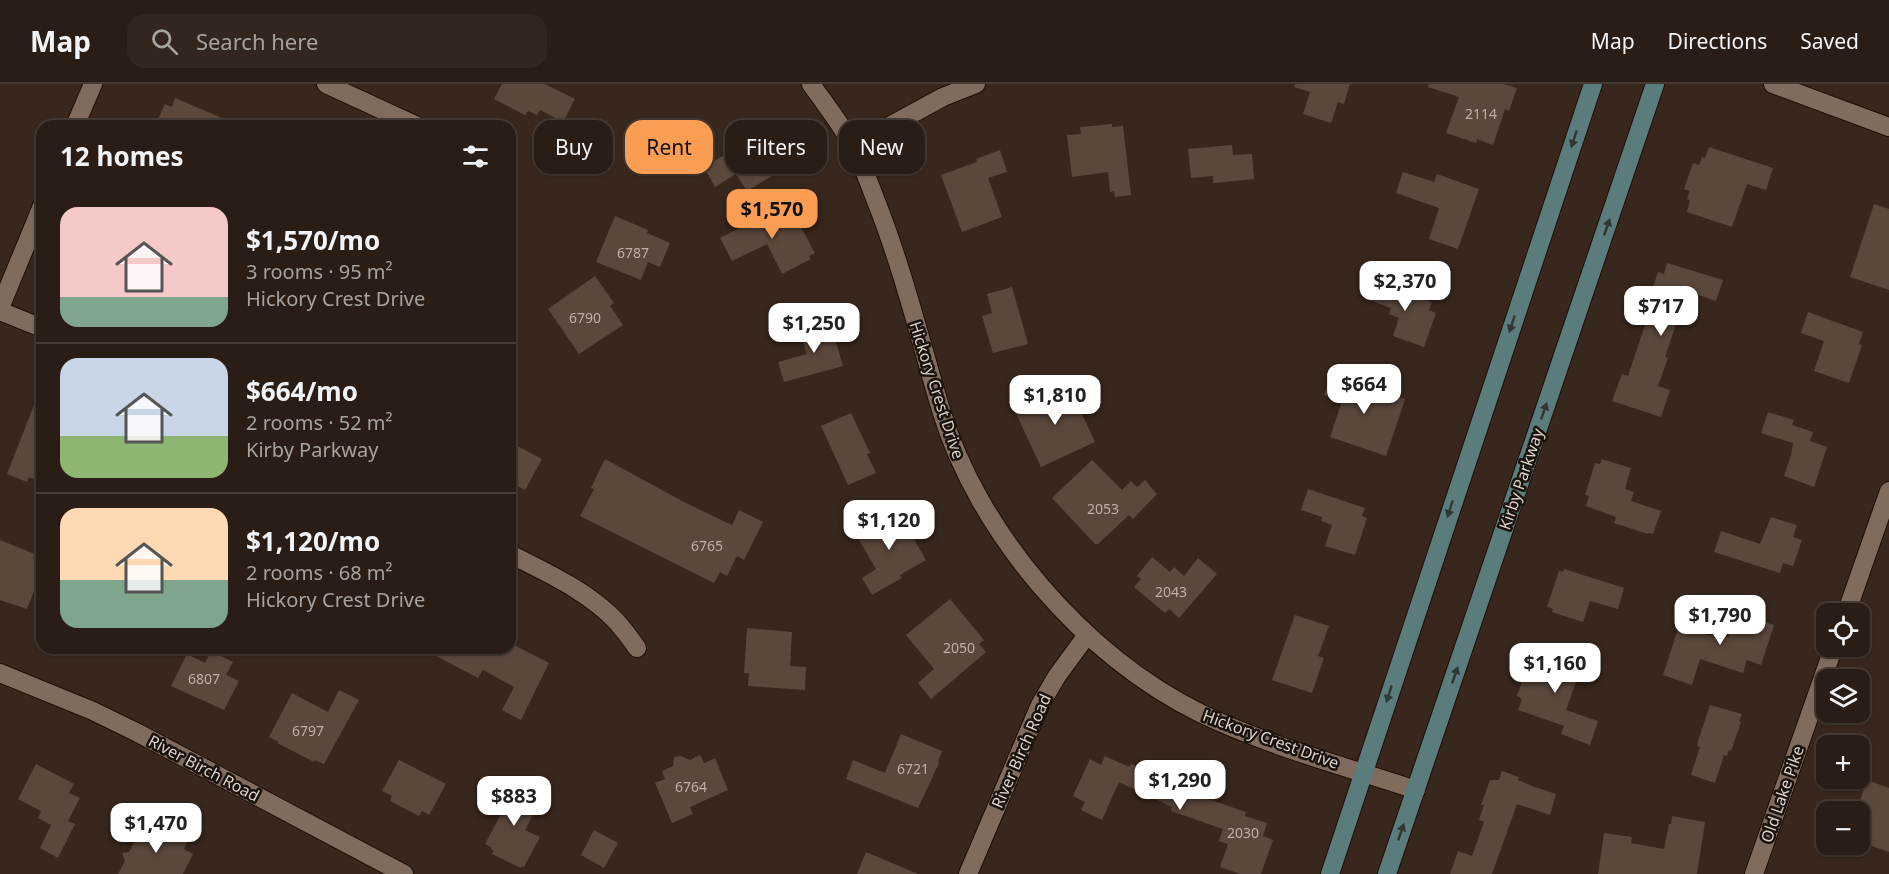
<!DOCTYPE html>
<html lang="en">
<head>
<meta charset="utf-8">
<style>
	:root { --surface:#2a1d15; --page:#32261e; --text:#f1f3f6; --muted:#a5a2a0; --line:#463b34; --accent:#fc9d54 }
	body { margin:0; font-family:"Noto Sans",sans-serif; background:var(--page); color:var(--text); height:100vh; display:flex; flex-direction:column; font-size:22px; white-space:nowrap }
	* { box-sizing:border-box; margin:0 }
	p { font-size:20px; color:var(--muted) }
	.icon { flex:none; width:33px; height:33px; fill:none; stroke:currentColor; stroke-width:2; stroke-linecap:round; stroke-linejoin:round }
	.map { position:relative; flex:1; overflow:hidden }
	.sheet { position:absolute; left:36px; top:36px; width:480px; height:534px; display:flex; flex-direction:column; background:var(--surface); border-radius:18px; box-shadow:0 2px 4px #0004,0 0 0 2px var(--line) }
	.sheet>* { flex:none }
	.top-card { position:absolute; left:534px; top:36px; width:570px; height:54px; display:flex; gap:12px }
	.fabs { position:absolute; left:1816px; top:519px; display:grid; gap:12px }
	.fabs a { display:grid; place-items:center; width:54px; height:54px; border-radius:12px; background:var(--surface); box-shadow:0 2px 4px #0004,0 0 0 2px var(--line); font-size:30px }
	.price { position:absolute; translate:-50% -51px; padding:0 14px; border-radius:12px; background:#fff; color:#222; font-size:20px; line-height:39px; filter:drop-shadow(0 2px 3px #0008) }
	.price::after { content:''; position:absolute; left:50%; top:36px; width:18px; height:14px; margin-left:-9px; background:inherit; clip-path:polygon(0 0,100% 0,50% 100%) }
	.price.current { background:var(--accent); color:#111 }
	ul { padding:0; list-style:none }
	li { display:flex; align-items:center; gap:18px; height:150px; padding:0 24px }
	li+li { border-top:2px solid var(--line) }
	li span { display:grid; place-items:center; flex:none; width:168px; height:120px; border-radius:18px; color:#555 }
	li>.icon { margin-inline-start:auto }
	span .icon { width:72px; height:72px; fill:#fffc; stroke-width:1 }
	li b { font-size:26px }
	h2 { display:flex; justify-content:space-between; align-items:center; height:72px; padding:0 24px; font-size:26px }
	.chip { padding:0 21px; border-radius:18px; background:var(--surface); box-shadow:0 2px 4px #0004,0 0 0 2px var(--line); font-size:21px; line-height:54px }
	.chip.current { background:var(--accent); color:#111 }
	header { display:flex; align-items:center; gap:36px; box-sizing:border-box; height:84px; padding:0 30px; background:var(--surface); border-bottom:2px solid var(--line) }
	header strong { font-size:28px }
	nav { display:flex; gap:33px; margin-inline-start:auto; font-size:21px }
	.search { width:420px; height:54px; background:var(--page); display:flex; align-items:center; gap:15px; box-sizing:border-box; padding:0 21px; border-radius:18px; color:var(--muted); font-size:22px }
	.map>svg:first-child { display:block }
	.building { fill:#5b483c }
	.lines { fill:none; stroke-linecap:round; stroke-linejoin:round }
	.street-casing { stroke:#1f0f06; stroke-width:20 }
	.secondary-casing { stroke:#1f0f06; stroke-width:20 }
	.street { stroke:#806c5f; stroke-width:18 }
	.secondary { stroke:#5b7c7d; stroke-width:18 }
	.oneway { fill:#313734 }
	.labels { text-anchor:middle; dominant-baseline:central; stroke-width:5; stroke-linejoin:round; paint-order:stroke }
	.number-label { font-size:14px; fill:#bcb0a7 }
	.street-label { font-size:16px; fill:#ddd2cb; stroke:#1a120d }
</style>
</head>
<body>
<header>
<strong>Map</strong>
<div class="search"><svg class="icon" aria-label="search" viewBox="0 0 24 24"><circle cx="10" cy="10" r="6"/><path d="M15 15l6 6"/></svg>Search here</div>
<nav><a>Map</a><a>Directions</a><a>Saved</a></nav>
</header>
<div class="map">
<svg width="1889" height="790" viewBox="0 0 1889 790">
	<rect width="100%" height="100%" fill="#38271c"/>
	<g class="building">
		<path d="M 502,0 L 545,0 L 575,15 L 563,38 L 540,26 L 537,31 L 528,27 L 525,31 L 494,15 Z"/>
		<path d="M 1295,0 L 1350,0 L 1344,20 L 1338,18 L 1331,39 L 1303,30 L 1310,8 L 1294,3 Z"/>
		<path d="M 1429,0 L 1504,0 L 1517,4 L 1509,27 L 1505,25 L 1493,61 L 1477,55 L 1476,59 L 1446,49 L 1459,13 L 1428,3 Z"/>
		<path d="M 175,14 L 241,42 L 155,42 L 165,20 L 172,23 Z"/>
		<path d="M 1112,40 L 1112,43 L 1123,42 L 1131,111 L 1115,113 L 1114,107 L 1110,108 L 1108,88 L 1072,93 L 1067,51 L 1081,50 L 1080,43 Z"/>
		<path d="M 750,56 L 772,92 L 747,107 L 736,90 L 715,103 L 704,83 Z"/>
		<path d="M 1232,61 L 1233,71 L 1252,70 L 1254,95 L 1213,99 L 1213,92 L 1191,94 L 1188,65 Z"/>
		<path d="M 1709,63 L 1773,84 L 1766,106 L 1747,100 L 1732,143 L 1687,128 L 1690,116 L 1687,115 L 1690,107 L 1684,105 L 1693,79 L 1699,81 L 1702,73 L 1705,74 Z"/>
		<path d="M 1000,66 L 1007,88 L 988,94 L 1002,133 L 962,148 L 941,91 L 977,78 L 976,75 Z"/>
		<path d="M 1403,88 L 1434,98 L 1437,90 L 1479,105 L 1458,165 L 1429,155 L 1439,124 L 1396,109 Z"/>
		<path d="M 1874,120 L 1889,125 L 1889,206 L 1850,193 Z"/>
		<path d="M 781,123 L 789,137 L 796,134 L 815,169 L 809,172 L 811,175 L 782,190 L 767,160 L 732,177 L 720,154 Z"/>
		<path d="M 615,132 L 648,146 L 647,149 L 670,159 L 660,183 L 648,178 L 641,196 L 596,178 Z"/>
		<path d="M 1667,179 L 1723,196 L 1716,217 L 1687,207 L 1665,273 L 1668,274 L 1658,302 L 1670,306 L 1661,333 L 1612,317 L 1622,290 L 1628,292 L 1648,232 L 1644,230 L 1658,188 L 1664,190 Z"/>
		<path d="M 595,192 L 614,219 L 610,222 L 623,241 L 579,270 L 548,225 Z"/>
		<path d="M 1376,195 L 1402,203 L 1400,207 L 1432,218 L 1429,226 L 1436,229 L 1424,263 L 1393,252 L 1399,234 L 1389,230 L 1391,224 L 1369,216 Z"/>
		<path d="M 1012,203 L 1028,260 L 993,269 L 982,232 L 992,229 L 987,210 Z"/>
		<path d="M 1808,228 L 1863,248 L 1859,260 L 1862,261 L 1849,299 L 1814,287 L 1824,257 L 1801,249 Z"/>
		<path d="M 830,237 L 843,282 L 784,298 L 778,278 L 807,270 L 799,246 Z"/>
		<path d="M 1331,290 L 1405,315 L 1386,372 L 1330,353 L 1342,317 L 1324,311 Z"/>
		<path d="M 1068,300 L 1095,358 L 1041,383 L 1015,327 L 1039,317 L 1038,314 Z"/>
		<path d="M 41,303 L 42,382 L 37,396 L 29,393 L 27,398 L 7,390 Z"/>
		<path d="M 1768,328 L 1794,336 L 1792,341 L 1813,348 L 1810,357 L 1827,363 L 1814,403 L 1784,392 L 1791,371 L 1793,359 L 1761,349 Z"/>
		<path d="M 851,329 L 870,369 L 867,370 L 876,389 L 848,401 L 821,342 Z"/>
		<path d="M 510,358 L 542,375 L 525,406 L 510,398 Z"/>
		<path d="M 605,375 L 684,418 L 732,441 L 739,426 L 763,438 L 744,476 L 737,472 L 727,492 L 720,488 L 714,499 L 580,432 L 594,405 L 591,404 Z"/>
		<path d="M 1602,375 L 1631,384 L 1625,405 L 1634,408 L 1631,417 L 1661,427 L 1653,450 L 1648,449 L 1648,450 L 1614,439 L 1616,433 L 1586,422 L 1589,412 L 1585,411 L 1595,379 L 1600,380 Z"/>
		<path d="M 1092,376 L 1122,406 L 1131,397 L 1137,403 L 1145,396 L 1157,410 L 1133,435 L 1129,431 L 1098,460 L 1095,460 L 1052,414 Z"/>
		<path d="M 1308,405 L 1365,424 L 1362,432 L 1367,434 L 1355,471 L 1325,462 L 1332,441 L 1321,437 L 1322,433 L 1301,426 Z"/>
		<path d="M 897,425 L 911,447 L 910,448 L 926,476 L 900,491 L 902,494 L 872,511 L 862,494 L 876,485 L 855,449 Z"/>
		<path d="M 1771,433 L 1797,441 L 1793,453 L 1802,456 L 1793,482 L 1783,479 L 1780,489 L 1714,468 L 1721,447 L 1760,460 Z"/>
		<path d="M 0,456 L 42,473 L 42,487 L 27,525 L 0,516 Z"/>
		<path d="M 1152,473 L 1170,488 L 1174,483 L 1184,492 L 1198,474 L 1217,490 L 1179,534 L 1169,525 L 1165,529 L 1134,503 L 1141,495 L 1137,492 Z"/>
		<path d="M 1564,485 L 1624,504 L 1618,525 L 1590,517 L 1583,538 L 1552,528 L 1553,525 L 1547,523 L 1559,487 L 1563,488 Z"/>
		<path d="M 950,515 L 984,556 L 979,560 L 986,568 L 931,615 L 918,599 L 934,585 L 906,551 Z"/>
		<path d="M 1742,520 L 1764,528 L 1761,537 L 1774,541 L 1761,581 L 1747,576 L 1743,589 L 1700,575 L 1692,601 L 1663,591 L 1679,542 L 1711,552 L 1712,548 L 1728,553 L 1736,529 L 1739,530 Z"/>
		<path d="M 1295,531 L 1329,542 L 1318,572 L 1324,574 L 1312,609 L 1272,596 Z"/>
		<path d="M 747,544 L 792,548 L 790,582 L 806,583 L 805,606 L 748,602 L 749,589 L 744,589 Z"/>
		<path d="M 514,561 L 549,579 L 521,636 L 502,626 L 514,603 L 483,586 L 478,594 L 421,564 L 513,564 Z"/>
		<path d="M 1540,564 L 1581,576 L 1576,591 L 1578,592 L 1566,626 L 1598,637 L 1590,661 L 1561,650 L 1564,642 L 1518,626 L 1522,615 L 1517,612 L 1530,575 L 1536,577 Z"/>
		<path d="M 211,567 L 233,578 L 226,591 L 239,597 L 224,626 L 171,602 L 187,570 L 205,579 Z"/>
		<path d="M 339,606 L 359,616 L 324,680 L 315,676 L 314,678 L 277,659 L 279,658 L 269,653 L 292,609 L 328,628 Z"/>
		<path d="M 1710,621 L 1742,630 L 1739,637 L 1741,638 L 1731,667 L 1729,666 L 1727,672 L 1724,671 L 1715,699 L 1691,691 L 1700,663 L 1697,662 L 1698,657 Z"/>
		<path d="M 901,650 L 942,667 L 938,678 L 939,679 L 918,724 L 846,695 L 853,676 L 885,689 Z"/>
		<path d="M 700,671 L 704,679 L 715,674 L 728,706 L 690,723 L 693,730 L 672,739 L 655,699 L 665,695 L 662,687 L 673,682 L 674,673 L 681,672 L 690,676 Z"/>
		<path d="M 1105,672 L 1129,683 L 1131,680 L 1163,695 L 1161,699 L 1246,728 L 1245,732 L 1267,739 L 1263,752 L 1273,756 L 1261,790 L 1240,790 L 1220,783 L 1228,760 L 1219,757 L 1223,745 L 1171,727 L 1172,723 L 1119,698 L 1102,736 L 1081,726 L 1085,718 L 1073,712 L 1090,675 L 1101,681 Z"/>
		<path d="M 399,676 L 446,700 L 429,731 L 422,727 L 419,732 L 390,717 L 392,712 L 382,707 Z"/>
		<path d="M 36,680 L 74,700 L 69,709 L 80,714 L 68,737 L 75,740 L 58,774 L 40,764 L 51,741 L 38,734 L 41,727 L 18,715 Z"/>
		<path d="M 1502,687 L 1519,693 L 1518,696 L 1532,702 L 1556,710 L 1550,731 L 1517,720 L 1492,790 L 1450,790 L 1458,767 L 1472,772 L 1484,738 L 1479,736 L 1484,721 L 1481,721 L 1490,696 L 1499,696 Z"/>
		<path d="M 1867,696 L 1889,704 L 1889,768 L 1860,758 L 1860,728 L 1856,728 Z"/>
		<path d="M 505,700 L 540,718 L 525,746 L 540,753 L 524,783 L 522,782 L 521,784 L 492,770 L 494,767 L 491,765 L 492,764 L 485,760 L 502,728 L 493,723 Z"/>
		<path d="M 1672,732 L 1705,738 L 1697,790 L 1598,790 L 1604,749 L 1632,753 L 1631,759 L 1664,765 L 1669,740 L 1671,740 Z"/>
		<path d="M 157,742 L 187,758 L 184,765 L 193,770 L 183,790 L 118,790 L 125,777 L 122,769 L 129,768 L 142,744 L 153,749 Z"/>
		<path d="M 594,746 L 618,759 L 604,784 L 581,771 Z"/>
		<path d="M 866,768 L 918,790 L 857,790 Z"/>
	</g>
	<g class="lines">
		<g class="street-casing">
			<g id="street">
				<path d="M 326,0 L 417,42"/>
				<path d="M 811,0 C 825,20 841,40 853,62 C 862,79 869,99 876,117 C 903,185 920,256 941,326 C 978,449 1085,573 1200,629 C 1268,662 1344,682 1416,706"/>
				<path d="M 1773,0 L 1889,43"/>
				<path d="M 75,42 L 93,0"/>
				<path d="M 853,62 L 943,13 L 976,0"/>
				<path d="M 0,224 L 42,122"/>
				<path d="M 0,227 L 42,244"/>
				<path d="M 510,470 C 547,489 588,507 617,538 C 624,546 631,555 637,564"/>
				<path d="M 1846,530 L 1889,407"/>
				<path d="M 0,589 L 93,627 L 138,649 L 404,790"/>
				<path d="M 968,790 L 1040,621 L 1057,592 L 1087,551"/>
				<path d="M 1754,790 L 1834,562"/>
			</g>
		</g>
		<g class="secondary-casing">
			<g id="secondary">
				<path d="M 1330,790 L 1593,0"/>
				<path d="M 1387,790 L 1655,0"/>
			</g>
		</g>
		<use href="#street" class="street"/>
		<use href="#secondary" class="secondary"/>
	</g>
	<defs><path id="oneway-solid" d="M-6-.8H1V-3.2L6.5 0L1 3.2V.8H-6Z" transform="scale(1.5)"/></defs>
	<g class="oneway">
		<use href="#oneway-solid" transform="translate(1574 55) rotate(108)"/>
		<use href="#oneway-solid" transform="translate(1607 143) rotate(-71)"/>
		<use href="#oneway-solid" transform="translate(1512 240) rotate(108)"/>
		<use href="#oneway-solid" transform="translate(1544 327) rotate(-71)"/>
		<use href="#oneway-solid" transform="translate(1450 425) rotate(108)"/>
		<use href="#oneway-solid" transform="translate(1455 591) rotate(-71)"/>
		<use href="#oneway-solid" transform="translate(1389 610) rotate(108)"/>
		<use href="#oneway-solid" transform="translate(1401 748) rotate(-71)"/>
	</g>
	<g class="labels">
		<g class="number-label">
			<text x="1481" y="29">2114</text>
			<text x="633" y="168">6787</text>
			<text x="585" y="233">6790</text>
			<text x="1103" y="424">2053</text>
			<text x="707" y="461">6765</text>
			<text x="1171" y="507">2043</text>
			<text x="959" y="563">2050</text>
			<text x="204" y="594">6807</text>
			<text x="308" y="646">6797</text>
			<text x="913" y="684">6721</text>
			<text x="691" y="702">6764</text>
			<text x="1243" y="748">2030</text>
		</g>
		<g class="street-label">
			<text transform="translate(937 306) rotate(72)">Hickory Crest Drive</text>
			<text transform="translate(1521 395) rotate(-71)">Kirby Parkway</text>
			<text transform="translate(1271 655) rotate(20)">Hickory Crest Drive</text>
			<text transform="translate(1021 667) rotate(-66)">River Birch Road</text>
			<text transform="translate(204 684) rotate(28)">River Birch Road</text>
			<text transform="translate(1782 710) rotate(-71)">Old Lake Pike</text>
		</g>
	</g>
</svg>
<div class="fabs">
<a><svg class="icon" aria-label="locate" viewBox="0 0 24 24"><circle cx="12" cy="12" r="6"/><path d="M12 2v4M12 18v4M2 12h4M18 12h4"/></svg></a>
<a><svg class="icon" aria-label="layers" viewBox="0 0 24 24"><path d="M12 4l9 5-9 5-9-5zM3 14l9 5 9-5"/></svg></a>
<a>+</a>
<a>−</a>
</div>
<b class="price current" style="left:772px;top:156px">$1,570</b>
<b class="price" style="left:1405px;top:228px">$2,370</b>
<b class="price" style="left:1661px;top:253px">$717</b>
<b class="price" style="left:814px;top:270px">$1,250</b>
<b class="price" style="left:1364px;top:331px">$664</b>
<b class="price" style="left:1055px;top:342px">$1,810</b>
<b class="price" style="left:889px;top:467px">$1,120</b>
<b class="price" style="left:1720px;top:562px">$1,790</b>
<b class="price" style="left:1555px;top:610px">$1,160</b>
<b class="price" style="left:1180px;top:727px">$1,290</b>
<b class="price" style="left:514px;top:743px">$883</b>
<b class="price" style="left:156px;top:770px">$1,470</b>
<div class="top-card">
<a class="chip">Buy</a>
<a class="chip current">Rent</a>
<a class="chip">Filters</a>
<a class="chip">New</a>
</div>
<section class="sheet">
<h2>12 homes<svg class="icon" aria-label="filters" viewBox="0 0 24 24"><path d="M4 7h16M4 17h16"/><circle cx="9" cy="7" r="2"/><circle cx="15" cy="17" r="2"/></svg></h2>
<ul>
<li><span style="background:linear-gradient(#f6c9c9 75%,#7fa58c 0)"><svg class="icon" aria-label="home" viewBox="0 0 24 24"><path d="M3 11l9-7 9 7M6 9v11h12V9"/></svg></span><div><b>$1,570/mo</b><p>3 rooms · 95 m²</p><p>Hickory Crest Drive</p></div></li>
<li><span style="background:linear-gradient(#c9d6e8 65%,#8fb573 0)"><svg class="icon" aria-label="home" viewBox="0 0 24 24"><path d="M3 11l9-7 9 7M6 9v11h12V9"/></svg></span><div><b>$664/mo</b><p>2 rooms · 52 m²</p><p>Kirby Parkway</p></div></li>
<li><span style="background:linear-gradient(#ffd9b3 60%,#7fa58c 0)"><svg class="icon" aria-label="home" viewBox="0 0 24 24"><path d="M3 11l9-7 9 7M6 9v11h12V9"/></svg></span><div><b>$1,120/mo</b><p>2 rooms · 68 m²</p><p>Hickory Crest Drive</p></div></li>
</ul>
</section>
</div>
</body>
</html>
